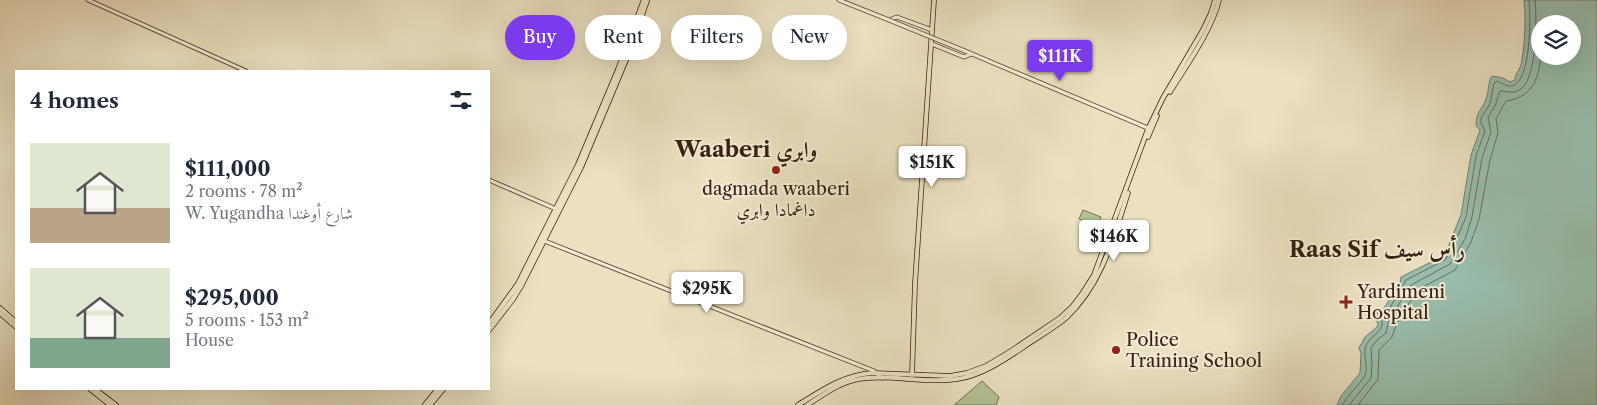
<!DOCTYPE html>
<html lang="en">
<head>
<meta charset="utf-8">
<style>
	:root { --surface:#fff; --page:#f6f6f7; --text:#1f2937; --muted:#747a83; --accent:#7c3aed }
	body { margin:0; font-family:"Libre Caslon Text",Amiri,serif; background:var(--page); color:var(--text); height:100vh; display:flex; flex-direction:column; font-size:19px; white-space:nowrap }
	* { box-sizing:border-box; margin:0 }
	p { font-size:16px; color:var(--muted) }
	.icon { flex:none; width:28px; height:28px; fill:none; stroke:currentColor; stroke-width:2; stroke-linecap:round; stroke-linejoin:round }
	.map { position:relative; flex:1; overflow:hidden }
	.details { position:absolute; left:15px; top:70px; width:475px; height:320px; display:flex; flex-direction:column; background:var(--surface); border-radius:0px; box-shadow:0 5px 20px #0002 }
	.details>* { flex:none }
	.banner { position:absolute; left:505px; top:15px; width:475px; height:45px; display:flex; gap:10px }
	.tools { position:absolute; left:1531px; top:15px; display:grid; gap:10px }
	.tools a { display:grid; place-items:center; width:50px; height:50px; border-radius:50%; background:var(--surface); box-shadow:0 5px 20px #0002; font-size:25px }
	.price { position:absolute; translate:-50% -42px; padding:0 11px; border-radius:5px; background:#fff; color:#222; font-size:16px; line-height:32px; filter:drop-shadow(0 1px 2px #0008) }
	.price::after { content:''; position:absolute; left:50%; top:30px; width:15px; height:11px; margin-left:-8px; background:inherit; clip-path:polygon(0 0,100% 0,50% 100%) }
	.price.current { background:var(--accent); color:#fff }
	ul { padding:0; list-style:none }
	li { display:flex; align-items:center; gap:15px; height:125px; padding:0 15px }
	li span { display:grid; place-items:center; flex:none; width:140px; height:100px; border-radius:0px; color:#555 }
	li>.icon { margin-inline-start:auto }
	span .icon { width:60px; height:60px; fill:#fffc; stroke-width:1 }
	li b { font-size:21px }
	h2 { display:flex; justify-content:space-between; align-items:center; height:60px; padding:0 15px; font-size:21px }
	.chip { padding:0 18px; border-radius:22px; background:var(--surface); box-shadow:0 5px 20px #0002; font-size:18px; line-height:45px }
	.chip.current { background:var(--accent); color:#fff }
	.map>svg:first-child { display:block }
	.green { fill:#b3c395; stroke:#757252 }
	.water { fill:#99bead; stroke:#727f6d; fill-rule:evenodd }
	.lines { fill:none; stroke-linecap:round; stroke-linejoin:round }
	.shore { stroke:#686f5e; stroke-width:1 }
	.minor-casing { stroke:#64503a; stroke-width:5 }
	.major-casing { stroke:#37200e; stroke-width:5.5 }
	.highway-casing { stroke:#37200e; stroke-width:6 }
	.minor { stroke:#f2ebd6; stroke-width:3 }
	.major { stroke:#ebe0c0; stroke-width:4 }
	.highway { stroke:#ebe0c0; stroke-width:4.5 }
	.minor-bridge-casing { stroke:#64503a; stroke-width:5; stroke-linecap:butt }
	.minor-bridge { stroke:#f2ebd6; stroke-width:3 }
	.poi-dot { fill:#8f2418; stroke:#f2ebd6; stroke-width:2 }
	.labels { text-anchor:middle; dominant-baseline:central; stroke-width:4; stroke-linejoin:round; paint-order:stroke }
	.poi-label { font-size:18px; fill:#37200e; stroke:#f2ebd6; text-anchor:start }
	.district-label { font-size:22px; font-weight:bold; fill:#37200e; stroke:#f2ebd6 }
</style>
</head>
<body>
<div class="map">
<svg width="1597" height="405" viewBox="0 0 1597 405">
	<rect width="100%" height="100%" fill="#ebe0c0"/>
	<filter id="stains"><feTurbulence type="fractalNoise" baseFrequency=".004" numOctaves="4"/><feColorMatrix values="0 0 0 0 .2 0 0 0 0 .09 0 0 0 0 .02 0 0 0 .5 -.17"/></filter>
	<radialGradient id="worn" r=".72"><stop offset=".6" stop-color="#630" stop-opacity="0"/><stop offset="1" stop-color="#630" stop-opacity=".3"/></radialGradient>
	<g class="green">
		<path d="M 1083,210 L 1101,217 L 1098,226 L 1079,219 Z"/>
		<path d="M 982,381 L 999,397 L 996,405 L 954,405 Z"/>
	</g>
	<path class="water" d="M 1524,0 L 1597,0 L 1597,405 L 1337,405 L 1341,396 L 1360,373 L 1361,353 L 1359,348 L 1365,337 L 1377,327 L 1378,324 L 1375,317 L 1377,313 L 1382,311 L 1384,308 L 1400,283 L 1401,277 L 1443,256 L 1448,247 L 1461,215 L 1471,155 L 1480,130 L 1476,126 C 1476,109 1484,109 1487,96 C 1489,89 1488,82 1492,76 L 1503,78 L 1510,82 L 1515,80 C 1515,74 1519,71 1521,65 C 1525,44 1526,21 1524,0 ZM 1540,24 L 1572,24 L 1572,56 L 1540,56 Z"/>
	<g class="lines">
		<g class="shore">
			<path d="M 1342,405 C 1348,394 1358,387 1364,377 C 1370,368 1362,355 1366,346 C 1372,332 1384,335 1382,317 L 1388,311 L 1406,280 L 1445,260 L 1452,249 L 1466,217 L 1476,156 L 1485,131 L 1481,123 L 1481,118 L 1490,104 L 1494,83 L 1497,81 C 1502,83 1507,87 1512,86 C 1531,82 1531,16 1529,0"/>
			<path d="M 1349,405 L 1371,378 L 1372,365 L 1371,348 L 1377,340 L 1386,333 L 1389,320 L 1411,285 L 1450,264 L 1465,239 L 1472,217 L 1482,158 L 1491,132 L 1488,117 L 1495,106 L 1500,91 C 1508,91 1514,95 1522,88 C 1537,75 1537,19 1535,0"/>
			<path d="M 1358,405 L 1378,379 L 1379,350 L 1392,337 L 1397,323 L 1417,290 L 1455,270 L 1471,242 L 1479,219 L 1490,160 L 1498,133 L 1496,119 L 1506,101 C 1532,97 1538,81 1541,56"/>
		</g>
		<g class="minor-casing">
			<g id="minor">
				<path d="M 88,0 L 246,71"/>
				<path d="M 839,0 L 889,20 L 897,17 L 932,30"/>
				<path d="M 932,44 L 964,57 L 971,54"/>
				<path d="M 965,51 L 1150,129"/>
				<path d="M 489,180 L 556,209"/>
				<path d="M 542,240 L 874,371 L 882,378"/>
			</g>
		</g>
		<g class="major-casing">
			<g id="major">
				<path d="M 1170,92 C 1186,66 1212,30 1219,0"/>
				<path d="M 1148,137 L 1157,116"/>
				<path d="M 0,308 L 16,322"/>
				<path d="M 0,313 L 16,327"/>
				<path d="M 912,375 L 915,284 L 934,0"/>
				<path d="M 90,389 L 110,405"/>
				<path d="M 95,389 L 116,405"/>
				<path d="M 798,405 C 821,391 843,375 872,373 L 950,376 L 967,373 L 986,366 L 1011,351 L 1060,318 L 1072,307 L 1082,294 L 1094,275 L 1148,129 L 1163,98 L 1203,30 L 1211,13 L 1215,0"/>
				<path d="M 807,405 C 822,396 837,384 854,380 C 888,373 923,384 957,379 C 980,376 1003,361 1022,348 C 1036,338 1053,329 1066,318 C 1102,284 1113,239 1128,193"/>
			</g>
		</g>
		<g class="highway-casing">
			<g id="highway">
				<path d="M 489,324 L 518,284 L 578,165 L 618,70 L 644,0"/>
				<path d="M 489,330 L 513,299 L 522,284 L 581,167 L 630,50 L 647,0"/>
				<path d="M 425,405 L 438,389"/>
				<path d="M 430,405 L 443,389"/>
			</g>
		</g>
		<use href="#minor" class="minor"/>
		<use href="#major" class="major"/>
		<use href="#highway" class="highway"/>
		<g class="minor-bridge-casing">
			<path id="minor-bridge" d="M 889,20 L 965,51"/>
		</g>
		<use href="#minor-bridge" class="minor-bridge"/>
	</g>
	<g class="poi-dot">
		<circle cx="776" cy="170" r="5"/>
		<path d="M1343.5 294.5h5v5h5v5h-5v5h-5v-5h-5v-5h5z"/>
		<circle cx="1116" cy="350" r="5"/>
	</g>
	<g class="labels">
		<g class="poi-label">
			<text x="776" y="189" text-anchor="middle">dagmada waaberi<tspan x="776" dy="21">داغمادا وابري</tspan></text>
			<text x="1357" y="292">Yardimeni<tspan x="1357" dy="21">Hospital</tspan></text>
			<text x="1126" y="340">Police<tspan x="1126" dy="21">Training School</tspan></text>
		</g>
		<g class="district-label">
			<text x="746" y="149">Waaberi وابري</text>
			<text x="1377" y="249">Raas Sif رأس سيف</text>
		</g>
	</g>
	<rect width="100%" height="100%" filter="url(#stains)"/>
	<rect width="100%" height="100%" fill="url(#worn)"/>
</svg>
<div class="tools">
<a><svg class="icon" aria-label="layers" viewBox="0 0 24 24"><path d="M12 4l9 5-9 5-9-5zM3 14l9 5 9-5"/></svg></a>
</div>
<b class="price current" style="left:1060px;top:82px">$111K</b>
<b class="price" style="left:932px;top:188px">$151K</b>
<b class="price" style="left:1114px;top:262px">$146K</b>
<b class="price" style="left:707px;top:314px">$295K</b>
<div class="banner">
<a class="chip current">Buy</a>
<a class="chip">Rent</a>
<a class="chip">Filters</a>
<a class="chip">New</a>
</div>
<section class="details">
<h2>4 homes<svg class="icon" aria-label="filters" viewBox="0 0 24 24"><path d="M4 7h16M4 17h16"/><circle cx="9" cy="7" r="2"/><circle cx="15" cy="17" r="2"/></svg></h2>
<ul>
<li><span style="background:linear-gradient(#dfe7d0 65%,#b9a48a 0)"><svg class="icon" aria-label="home" viewBox="0 0 24 24"><path d="M3 11l9-7 9 7M6 9v11h12V9"/></svg></span><div><b>$111,000</b><p>2 rooms · 78 m²</p><p>W. Yugandha شارع أوغندا</p></div></li>
<li><span style="background:linear-gradient(#dfe7d0 70%,#7fa58c 0)"><svg class="icon" aria-label="home" viewBox="0 0 24 24"><path d="M3 11l9-7 9 7M6 9v11h12V9"/></svg></span><div><b>$295,000</b><p>5 rooms · 153 m²</p><p>House</p></div></li>
</ul>
</section>
</div>
</body>
</html>
